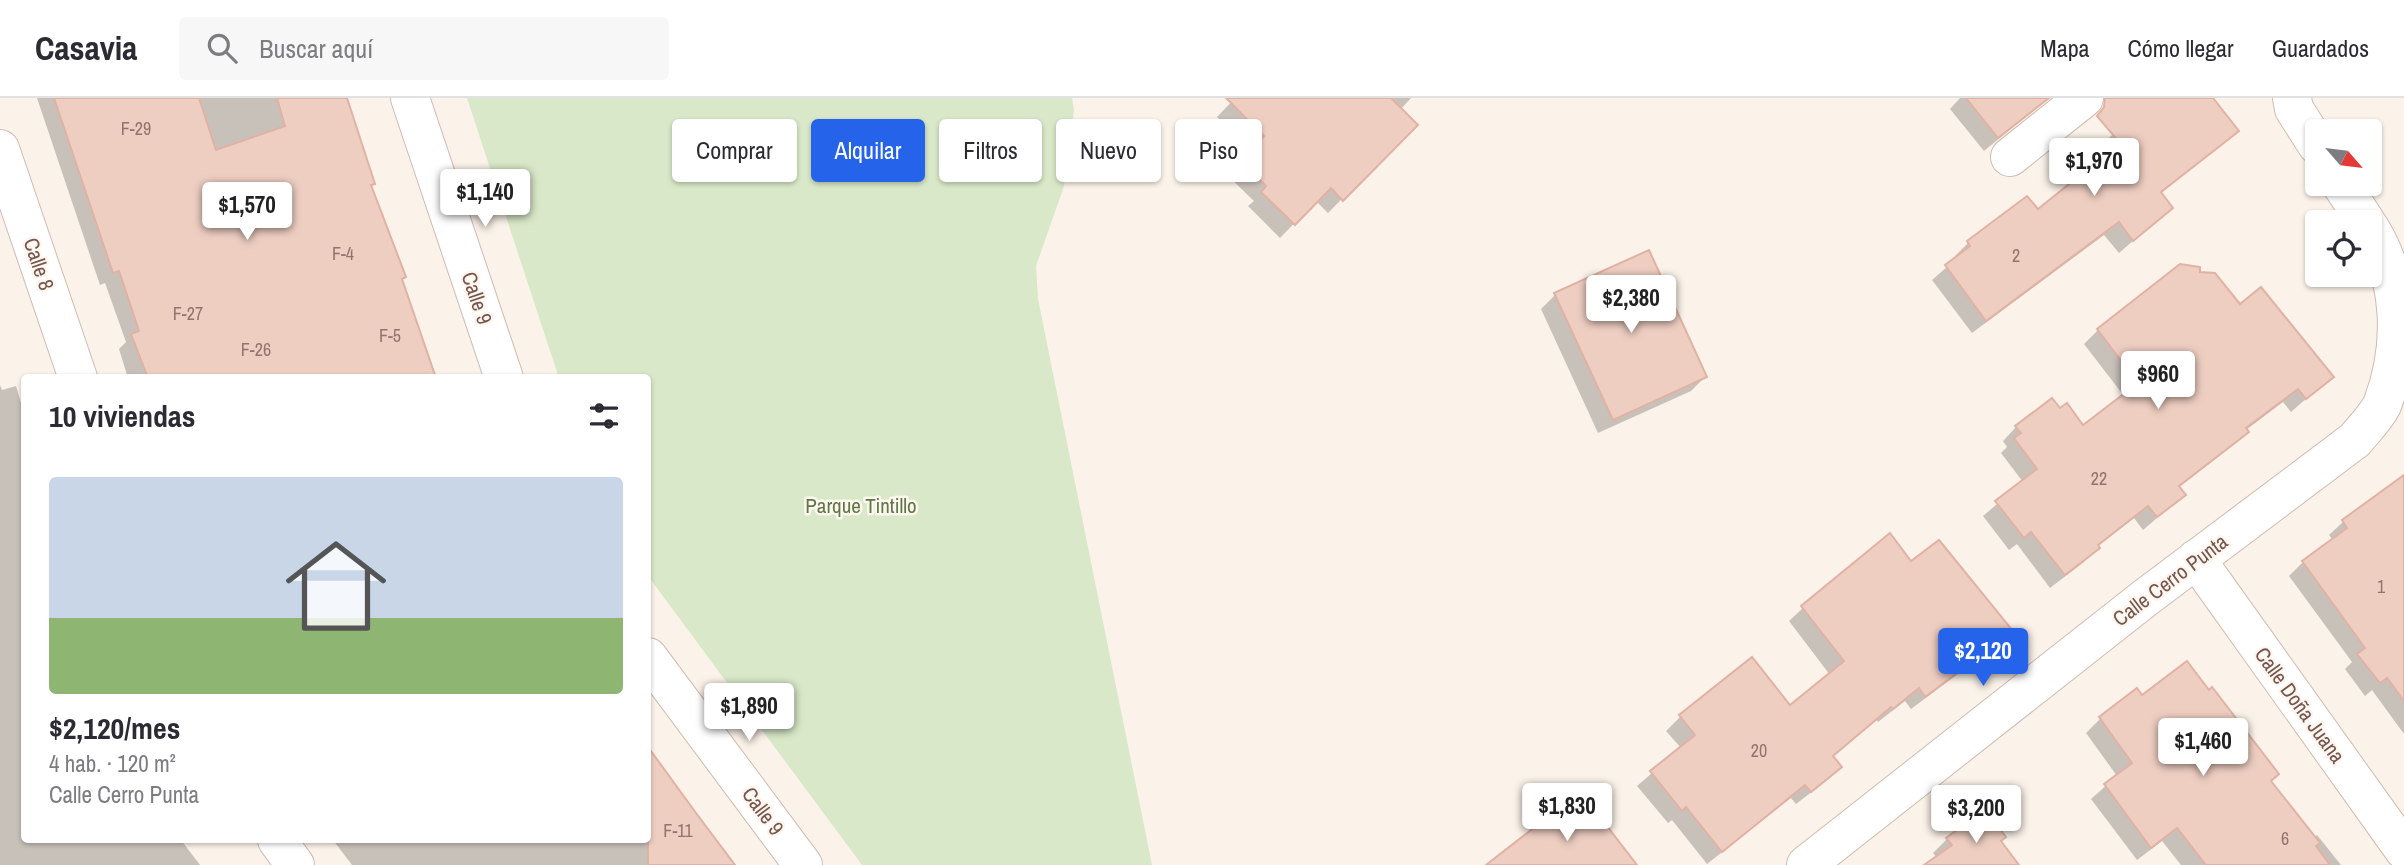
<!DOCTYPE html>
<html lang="es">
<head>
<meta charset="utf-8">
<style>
	:root { --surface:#fff; --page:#f7f7f7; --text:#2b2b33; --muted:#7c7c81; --line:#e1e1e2; --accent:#2563eb }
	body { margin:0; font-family:"Archivo Narrow",sans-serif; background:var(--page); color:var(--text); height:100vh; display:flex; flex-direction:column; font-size:26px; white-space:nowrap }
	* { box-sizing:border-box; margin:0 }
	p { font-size:23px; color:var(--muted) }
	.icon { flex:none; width:38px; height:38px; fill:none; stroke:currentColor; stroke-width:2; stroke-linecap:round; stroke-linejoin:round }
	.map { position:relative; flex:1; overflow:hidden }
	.sheet { position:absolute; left:21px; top:276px; width:630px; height:469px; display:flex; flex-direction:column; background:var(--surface); border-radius:7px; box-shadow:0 2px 5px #0004 }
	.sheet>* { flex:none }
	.top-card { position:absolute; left:672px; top:21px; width:665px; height:63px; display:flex; gap:14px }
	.needle { width:46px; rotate:118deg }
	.tools { position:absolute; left:2305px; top:21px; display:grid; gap:14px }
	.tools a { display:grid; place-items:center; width:77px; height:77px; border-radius:7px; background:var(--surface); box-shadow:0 2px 5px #0004; font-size:35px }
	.price { position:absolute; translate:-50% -60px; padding:0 16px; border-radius:7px; background:#fff; color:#222; font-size:23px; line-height:46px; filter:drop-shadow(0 2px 4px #0008) }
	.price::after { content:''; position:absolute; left:50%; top:42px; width:21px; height:16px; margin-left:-10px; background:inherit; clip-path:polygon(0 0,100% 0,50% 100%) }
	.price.current { background:var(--accent); color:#fff }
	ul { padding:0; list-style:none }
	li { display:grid; align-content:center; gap:14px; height:371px; padding:0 28px }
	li+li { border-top:2px solid var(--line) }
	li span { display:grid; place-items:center; height:217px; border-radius:7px; color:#555 }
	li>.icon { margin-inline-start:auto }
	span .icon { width:126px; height:126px; fill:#fffc; stroke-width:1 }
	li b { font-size:30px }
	h2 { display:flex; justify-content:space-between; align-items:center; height:84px; padding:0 28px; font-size:30px }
	.chip { padding:0 24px; border-radius:7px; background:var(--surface); box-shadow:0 2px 5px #0004; font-size:24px; line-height:63px }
	.chip.current { background:var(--accent); color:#fff }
	header { display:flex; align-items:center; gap:42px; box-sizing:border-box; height:98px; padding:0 35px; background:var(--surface); border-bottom:2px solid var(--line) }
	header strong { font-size:33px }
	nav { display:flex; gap:38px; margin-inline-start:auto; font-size:24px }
	.search { width:490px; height:63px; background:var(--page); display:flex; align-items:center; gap:18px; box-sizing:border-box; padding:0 24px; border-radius:7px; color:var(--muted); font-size:26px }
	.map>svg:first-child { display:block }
	.green { fill:#d9e8c8 }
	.shadow { fill:#0003 }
	.building { fill:#efcec2; stroke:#e1b2a4; stroke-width:2 }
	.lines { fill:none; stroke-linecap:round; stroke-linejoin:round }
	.minor-casing { stroke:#cfbbb2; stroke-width:40 }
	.minor { stroke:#fff; stroke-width:38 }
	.labels { text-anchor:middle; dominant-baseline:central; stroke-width:5; stroke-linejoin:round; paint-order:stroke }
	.number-label { font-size:18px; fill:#93746b }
	.street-label { font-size:21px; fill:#74564e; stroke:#fef6ef }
	.park-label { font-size:21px; fill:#5d7946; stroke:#fef6ef }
</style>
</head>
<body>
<header>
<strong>Casavia</strong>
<div class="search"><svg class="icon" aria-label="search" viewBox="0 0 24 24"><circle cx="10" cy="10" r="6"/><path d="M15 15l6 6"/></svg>Buscar aquí</div>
<nav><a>Mapa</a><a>Cómo llegar</a><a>Guardados</a></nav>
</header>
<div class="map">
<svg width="2404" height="767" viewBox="0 0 2404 767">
	<rect width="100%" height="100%" fill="#fbf2e9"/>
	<path class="green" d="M 467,0 L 1072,0 L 1074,12 L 1064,88 L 1036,168 L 1038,201 L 1152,767 L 862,767 L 648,478 L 648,280 L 559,280 Z"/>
	<g class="shadow">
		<path d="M 37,0 L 345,0 L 373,85 L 370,88 L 434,280 L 128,280 L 119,251 L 126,244 L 105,185 L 100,187 Z"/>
		<path d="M 1235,0 L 1411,0 L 1400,12 L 1415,27 L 1328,115 L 1316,103 L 1280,140 L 1248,108 L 1254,103 L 1228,78 L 1252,53 L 1217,19 Z"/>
		<path d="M 1960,0 L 2048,0 L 1984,53 L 1950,11 Z"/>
		<path d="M 2156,0 L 2210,0 L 2236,32 L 2222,46 L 2160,96 L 2171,110 L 2119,155 L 2104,137 L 1972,235 L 1932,182 L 1956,161 L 1955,158 L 1969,144 L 2037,114 L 2106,59 L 2098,49 Z"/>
		<path d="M 2180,168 L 2199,176 L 2332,278 L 2291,314 L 2283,304 L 2246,332 L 2233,347 L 2178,390 L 2184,397 L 2143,432 L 2134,420 L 2097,449 L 2084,464 L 2050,490 L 2017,446 L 2009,452 L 1983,418 L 2023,384 L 2001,355 L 2007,349 L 2003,343 L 2016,329 L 2060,313 L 2083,330 L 2124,298 L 2084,246 L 2098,232 Z"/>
		<path d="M 1555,197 L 1705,279 L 1691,293 L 1598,335 L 1541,211 Z"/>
		<path d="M 0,287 L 2,292 L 16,288 L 24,315 L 24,742 L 181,742 L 200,767 L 0,767 Z"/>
		<path d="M 2396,385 L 2404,388 L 2404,636 L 2372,592 L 2365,598 L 2345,571 L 2352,564 L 2289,478 L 2303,464 L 2333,442 L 2329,437 L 2343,424 Z"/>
		<path d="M 1911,465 L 2011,533 L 1997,547 L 1911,611 L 1905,603 L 1878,624 L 1877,622 L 1832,659 L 1840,669 L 1826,683 L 1796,706 L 1791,700 L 1707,766 L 1672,722 L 1668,725 L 1637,688 L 1681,650 L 1666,633 L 1680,619 L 1751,562 L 1790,609 L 1830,577 L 1789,523 L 1803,510 Z"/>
		<path d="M 2136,593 L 2141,599 L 2269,684 L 2313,740 L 2317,737 L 2341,767 L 2181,767 L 2162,743 L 2137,762 L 2091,701 L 2117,678 L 2086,635 L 2100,621 Z"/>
		<path d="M 648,652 L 733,767 L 352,767 L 333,742 L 648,742 Z"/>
		<path d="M 1947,741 L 1999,743 L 2016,767 L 1927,767 L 1937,760 L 1933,755 Z"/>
	</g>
	<g class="building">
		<path d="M 54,0 L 199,0 L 216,52 L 285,28 L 277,0 L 347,0 L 375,86 L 371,87 L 406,179 L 402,181 L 436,280 L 148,280 L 131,236 L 139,233 L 119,173 L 113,175 Z"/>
		<path d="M 1226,0 L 1391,0 L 1418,27 L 1343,103 L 1331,90 L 1295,127 L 1261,94 L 1266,88 L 1241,63 L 1264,38 Z"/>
		<path d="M 1966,0 L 2049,0 L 1998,40 Z"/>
		<path d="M 2105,0 L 2213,0 L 2239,33 L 2161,94 L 2173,110 L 2133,143 L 2119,124 L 1986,223 L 1945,167 L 1970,148 L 1967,143 L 2027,98 L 2038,111 L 2120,45 L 2097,18 L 2104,9 Z"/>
		<path d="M 1649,152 L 1707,279 L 1613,322 L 1554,195 Z"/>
		<path d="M 2180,166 L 2200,169 L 2200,174 L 2215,175 L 2240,206 L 2261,189 L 2334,279 L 2306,301 L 2298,291 L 2246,330 L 2249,334 L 2179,388 L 2186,397 L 2157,419 L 2148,408 L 2098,447 L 2100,450 L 2065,477 L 2031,434 L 2024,440 L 1995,403 L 2037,371 L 2014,340 L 2021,335 L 2015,328 L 2052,300 L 2060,310 L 2067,305 L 2083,327 L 2138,285 L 2097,231 Z"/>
		<path d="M 2404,377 L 2404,603 L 2387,580 L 2380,585 L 2357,556 L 2365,550 L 2302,463 L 2347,430 L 2342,422 Z"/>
		<path d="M 1890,435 L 1911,463 L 1939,442 L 2013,533 L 1925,599 L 1919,590 L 1893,611 L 1891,609 L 1833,658 L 1842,669 L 1811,694 L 1805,687 L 1722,754 L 1686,709 L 1682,713 L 1650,673 L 1695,637 L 1679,617 L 1752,559 L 1790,607 L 1844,563 L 1801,508 Z"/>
		<path d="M 2187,563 L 2209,592 L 2212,589 L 2279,676 L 2271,683 L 2320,745 L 2316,748 L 2330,767 L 2206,767 L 2177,730 L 2151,750 L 2104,686 L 2132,665 L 2099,619 L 2137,590 L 2142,597 Z"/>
		<path d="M 648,649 L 696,715 L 735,767 L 648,767 Z"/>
		<path d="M 1567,704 L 1583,724 L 1596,714 L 1637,767 L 1486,767 Z"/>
		<path d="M 1985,711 L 2006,739 L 2001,743 L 2019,767 L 1924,767 L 1952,747 L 1946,740 Z"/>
	</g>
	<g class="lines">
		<g class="minor-casing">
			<g id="minor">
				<path d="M 410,0 L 504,280"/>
				<path d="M 2292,0 L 2294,11 L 2317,47"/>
				<path d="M 0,51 L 78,280"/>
				<path d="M 2010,59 L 2084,0"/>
				<path d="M 2341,86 L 2366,124"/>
				<path d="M 2196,461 L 2404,752"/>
				<path d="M 648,559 L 803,767"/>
				<path d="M 277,742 L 295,767"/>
				<path d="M 1806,767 L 2145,500 L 2355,342 C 2364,331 2376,319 2382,307 C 2404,249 2403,183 2370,130"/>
			</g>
		</g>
		<use href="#minor" class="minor"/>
	</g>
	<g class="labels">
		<g class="number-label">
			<text x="136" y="30">F-29</text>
			<text x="343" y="155">F-4</text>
			<text x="2016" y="157">2</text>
			<text x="188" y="215">F-27</text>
			<text x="390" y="237">F-5</text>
			<text x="256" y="251">F-26</text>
			<text x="2099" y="380">22</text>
			<text x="2381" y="488">1</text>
			<text x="1759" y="652">20</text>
			<text x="678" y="732">F-11</text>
			<text x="2285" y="740">6</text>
		</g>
		<g class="street-label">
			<text transform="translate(39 166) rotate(71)">Calle 8</text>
			<text transform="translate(477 200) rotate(71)">Calle 9</text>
			<text transform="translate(2170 482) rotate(-37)">Calle Cerro Punta</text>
			<text transform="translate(2300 607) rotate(54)">Calle Doña Juana</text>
			<text transform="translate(763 713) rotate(53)">Calle 9</text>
		</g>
		<g class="park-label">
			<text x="861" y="407">Parque Tintillo</text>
		</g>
	</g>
</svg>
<div class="tools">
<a><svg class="needle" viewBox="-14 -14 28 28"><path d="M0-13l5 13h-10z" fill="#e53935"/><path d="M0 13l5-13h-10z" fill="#7c7c81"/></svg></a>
<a><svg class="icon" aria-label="locate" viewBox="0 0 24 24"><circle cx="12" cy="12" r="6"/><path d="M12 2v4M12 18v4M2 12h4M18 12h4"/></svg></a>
</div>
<b class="price" style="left:2094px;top:100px">$1,970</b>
<b class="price" style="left:485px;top:131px">$1,140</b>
<b class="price" style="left:247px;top:144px">$1,570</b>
<b class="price" style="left:1631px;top:237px">$2,380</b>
<b class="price" style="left:2158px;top:313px">$960</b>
<b class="price current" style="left:1983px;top:590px">$2,120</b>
<b class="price" style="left:749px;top:645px">$1,890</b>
<b class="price" style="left:2203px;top:680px">$1,460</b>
<b class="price" style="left:1567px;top:745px">$1,830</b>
<b class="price" style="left:1976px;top:747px">$3,200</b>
<div class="top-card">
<a class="chip">Comprar</a>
<a class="chip current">Alquilar</a>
<a class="chip">Filtros</a>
<a class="chip">Nuevo</a>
<a class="chip">Piso</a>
</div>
<section class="sheet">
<h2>10 viviendas<svg class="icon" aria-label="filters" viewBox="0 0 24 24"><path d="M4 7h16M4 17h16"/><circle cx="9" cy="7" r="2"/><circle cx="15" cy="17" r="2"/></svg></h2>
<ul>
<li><span style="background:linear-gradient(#c9d6e8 65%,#8fb573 0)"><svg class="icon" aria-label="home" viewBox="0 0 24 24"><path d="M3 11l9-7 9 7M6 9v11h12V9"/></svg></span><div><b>$2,120/mes</b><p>4 hab. · 120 m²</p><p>Calle Cerro Punta</p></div></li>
</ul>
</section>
</div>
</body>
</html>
